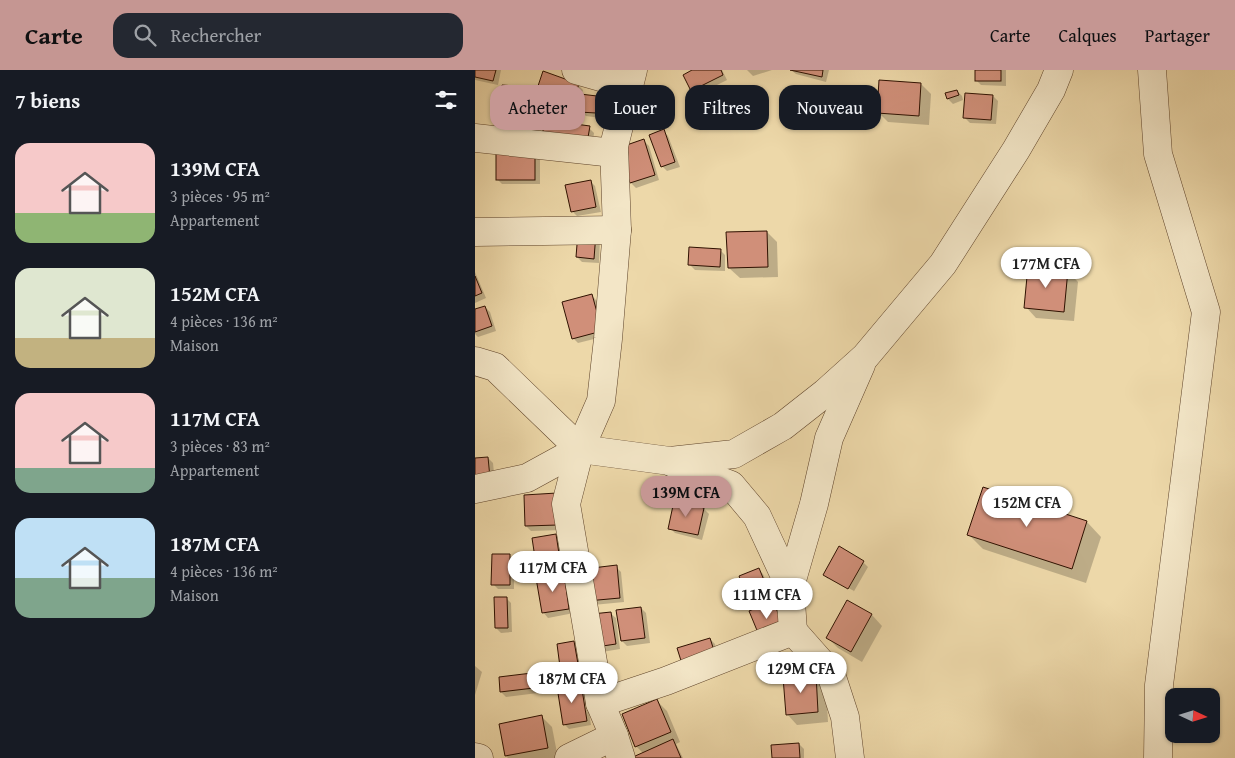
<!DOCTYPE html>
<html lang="fr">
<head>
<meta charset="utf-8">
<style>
	:root { --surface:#171b24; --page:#242831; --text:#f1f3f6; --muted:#9ea1a6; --accent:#c59692 }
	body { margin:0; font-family:"Gentium Book Plus",serif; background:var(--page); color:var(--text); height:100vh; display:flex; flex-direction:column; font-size:19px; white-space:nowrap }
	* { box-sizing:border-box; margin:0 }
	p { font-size:16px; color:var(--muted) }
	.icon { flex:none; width:28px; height:28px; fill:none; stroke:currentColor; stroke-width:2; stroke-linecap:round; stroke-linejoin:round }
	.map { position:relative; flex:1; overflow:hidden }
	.drawer { display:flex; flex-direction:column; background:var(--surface); width:475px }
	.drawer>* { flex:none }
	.banner { position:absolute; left:15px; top:15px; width:475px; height:45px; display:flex; gap:10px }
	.needle { width:32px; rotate:94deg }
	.fabs { position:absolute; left:690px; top:618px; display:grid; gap:10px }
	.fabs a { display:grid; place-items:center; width:55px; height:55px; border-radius:10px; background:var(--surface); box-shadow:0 1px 4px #0004; font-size:25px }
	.price { position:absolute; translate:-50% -42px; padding:0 11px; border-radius:18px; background:#fff; color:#222; font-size:16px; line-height:32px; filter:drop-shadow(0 1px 2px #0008) }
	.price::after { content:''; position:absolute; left:50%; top:30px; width:15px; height:11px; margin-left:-8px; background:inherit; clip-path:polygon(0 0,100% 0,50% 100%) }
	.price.on { background:var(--accent); color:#111 }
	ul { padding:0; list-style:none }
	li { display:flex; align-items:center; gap:15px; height:125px; padding:0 15px }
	li span { display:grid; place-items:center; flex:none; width:140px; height:100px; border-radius:15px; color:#555 }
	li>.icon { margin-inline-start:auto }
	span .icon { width:60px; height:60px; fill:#fffc; stroke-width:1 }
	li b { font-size:21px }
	h2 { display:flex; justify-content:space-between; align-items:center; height:60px; padding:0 15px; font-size:21px }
	.chip { padding:0 18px; border-radius:15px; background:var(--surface); box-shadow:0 1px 4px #0004; font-size:18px; line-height:45px }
	.chip.on { background:var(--accent); color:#111 }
	header { display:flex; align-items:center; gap:30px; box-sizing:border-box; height:70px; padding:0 25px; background:var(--accent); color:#111 }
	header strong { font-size:24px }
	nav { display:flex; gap:28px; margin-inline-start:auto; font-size:18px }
	.search { width:350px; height:45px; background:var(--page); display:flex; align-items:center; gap:12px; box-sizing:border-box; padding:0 18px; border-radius:15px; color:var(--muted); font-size:19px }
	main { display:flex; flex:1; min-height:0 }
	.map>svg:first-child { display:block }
	.shadow { fill:#0003 }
	.building { fill:#d08f79; stroke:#2f1100 }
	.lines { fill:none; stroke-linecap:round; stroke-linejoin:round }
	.minor-casing { stroke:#5e432a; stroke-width:29 }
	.minor { stroke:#f3e6c7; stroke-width:28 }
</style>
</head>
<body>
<header>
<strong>Carte</strong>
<div class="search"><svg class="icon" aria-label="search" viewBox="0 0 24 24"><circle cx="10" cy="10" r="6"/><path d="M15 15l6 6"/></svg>Rechercher</div>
<nav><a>Carte</a><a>Calques</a><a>Partager</a></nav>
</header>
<main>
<section class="drawer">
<h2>7 biens<svg class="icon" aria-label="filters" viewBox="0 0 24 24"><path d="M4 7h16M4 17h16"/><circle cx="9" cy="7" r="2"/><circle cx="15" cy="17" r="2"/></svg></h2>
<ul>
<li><span style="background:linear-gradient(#f6c9c9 70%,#8fb573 0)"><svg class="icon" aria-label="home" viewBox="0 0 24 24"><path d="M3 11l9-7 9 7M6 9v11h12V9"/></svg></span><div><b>139M CFA</b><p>3 pièces · 95 m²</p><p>Appartement</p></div></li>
<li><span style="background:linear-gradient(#dfe7d0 70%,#c2b280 0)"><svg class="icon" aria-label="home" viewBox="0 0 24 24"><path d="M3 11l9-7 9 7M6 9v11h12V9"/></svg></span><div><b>152M CFA</b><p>4 pièces · 136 m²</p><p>Maison</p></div></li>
<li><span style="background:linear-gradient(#f6c9c9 75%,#7fa58c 0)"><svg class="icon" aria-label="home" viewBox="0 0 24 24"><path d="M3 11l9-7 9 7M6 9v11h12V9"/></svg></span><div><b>117M CFA</b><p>3 pièces · 83 m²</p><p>Appartement</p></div></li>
<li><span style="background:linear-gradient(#bfe0f5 60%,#7fa58c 0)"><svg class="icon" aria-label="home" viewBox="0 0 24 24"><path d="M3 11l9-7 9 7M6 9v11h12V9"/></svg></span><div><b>187M CFA</b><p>4 pièces · 136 m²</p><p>Maison</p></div></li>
</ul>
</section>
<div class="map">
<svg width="760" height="688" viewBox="0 0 760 688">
	<rect width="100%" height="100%" fill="#edd8a9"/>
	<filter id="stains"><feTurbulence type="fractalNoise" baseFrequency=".004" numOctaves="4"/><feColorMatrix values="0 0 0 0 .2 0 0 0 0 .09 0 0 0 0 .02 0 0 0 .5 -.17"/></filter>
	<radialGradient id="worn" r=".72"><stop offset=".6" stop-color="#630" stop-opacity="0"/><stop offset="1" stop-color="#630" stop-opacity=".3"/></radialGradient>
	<g class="shadow">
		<path d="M 0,0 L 26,0 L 23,15 L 0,10 Z"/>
		<path d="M 220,0 L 247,0 L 252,10 L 222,25 L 217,20 Z"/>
		<path d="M 272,0 L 297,0 L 278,6 Z"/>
		<path d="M 316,0 L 354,0 L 351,12 L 321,4 Z"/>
		<path d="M 501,0 L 531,0 L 531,16 L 506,15 L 501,10 Z"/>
		<path d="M 446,14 L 456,24 L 454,55 L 413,52 L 403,42 Z"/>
		<path d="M 103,15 L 108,20 L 106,26 L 122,27 L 127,32 L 126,48 L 111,46 L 106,41 L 106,28 L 100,44 L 65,32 L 60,27 Z"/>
		<path d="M 53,18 L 58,23 L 56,54 L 31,53 L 25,47 Z"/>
		<path d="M 482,21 L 487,26 L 488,30 L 478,34 L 473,29 L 472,24 Z"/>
		<path d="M 243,25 L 248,30 L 251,41 L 229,48 L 224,43 Z"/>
		<path d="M 518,26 L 523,31 L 521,54 L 495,53 L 490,48 Z"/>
		<path d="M 114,58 L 119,63 L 117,78 L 73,71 Z"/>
		<path d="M 188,61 L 193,66 L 205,97 L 192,101 L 187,96 Z"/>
		<path d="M 169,71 L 174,76 L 184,110 L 161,118 L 156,113 Z"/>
		<path d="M 22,82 L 65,88 L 65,114 L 27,114 L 22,109 Z"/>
		<path d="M 115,111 L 120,116 L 126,142 L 102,146 L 97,141 Z"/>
		<path d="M 292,162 L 302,172 L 303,207 L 265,208 L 254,198 Z"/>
		<path d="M 125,169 L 124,193 L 107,192 L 102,187 Z"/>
		<path d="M 245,180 L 250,185 L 250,201 L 220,200 L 215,195 Z"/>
		<path d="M 593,201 L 603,212 L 599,251 L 561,248 L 551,237 Z"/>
		<path d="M 0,202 L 11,228 L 0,233 Z"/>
		<path d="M 117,226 L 122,231 L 131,266 L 103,273 L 98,268 Z"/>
		<path d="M 10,237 L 15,242 L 21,261 L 3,267 L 0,264 L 0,241 Z"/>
		<path d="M 13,388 L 18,393 L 20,413 L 0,389 Z"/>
		<path d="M 508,419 L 612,452 L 626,467 L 611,513 L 508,479 L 494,465 Z"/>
		<path d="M 86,430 L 88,460 L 56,461 L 51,456 Z"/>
		<path d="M 229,439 L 234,444 L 227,470 L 200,463 L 195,458 Z"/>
		<path d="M 80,465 L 85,470 L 90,501 L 68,505 L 63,500 Z"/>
		<path d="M 34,485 L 39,490 L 39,519 L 23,519 L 18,514 Z"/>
		<path d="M 388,492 L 393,497 L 378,523 L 379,521 L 353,507 L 353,509 L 349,505 Z"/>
		<path d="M 141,497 L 146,502 L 149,532 L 118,535 Z"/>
		<path d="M 283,499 L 288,504 L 299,530 L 296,531 L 303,538 L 314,565 L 276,532 Z"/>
		<path d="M 88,505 L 93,510 L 99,543 L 73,548 L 68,542 Z"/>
		<path d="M 31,528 L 36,533 L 37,562 L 26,563 L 21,558 Z"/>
		<path d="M 372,532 L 397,545 L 407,556 L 387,592 L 363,578 L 352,567 Z"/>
		<path d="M 166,538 L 171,543 L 175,573 L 152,576 L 147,571 Z"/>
		<path d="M 135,543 L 141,548 L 145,579 L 127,582 Z"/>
		<path d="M 235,569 L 240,574 L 245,592 L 203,579 Z"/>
		<path d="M 99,573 L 104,578 L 107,599 L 92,601 L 87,596 Z"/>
		<path d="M 0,596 L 7,602 L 0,625 Z"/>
		<path d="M 57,605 L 62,610 L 63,623 L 31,627 L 26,622 Z"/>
		<path d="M 340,605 L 351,615 L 353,652 L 322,655 L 312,644 Z"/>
		<path d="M 106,614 L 111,620 L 116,655 L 94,659 L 89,654 Z"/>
		<path d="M 182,631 L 192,641 L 205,672 L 201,674 L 208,688 L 160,688 L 168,683 L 161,676 Z"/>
		<path d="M 67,647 L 77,657 L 83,688 L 33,688 L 31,686 Z"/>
		<path d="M 324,674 L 329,679 L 329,688 L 298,688 Z"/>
	</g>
	<g class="building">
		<path d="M 0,0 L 21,0 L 18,11 L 0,7 Z"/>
		<path d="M 217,0 L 246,0 L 248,5 L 216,21 L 208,5 Z"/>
		<path d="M 315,0 L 348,0 L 347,7 Z"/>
		<rect x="500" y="0" width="26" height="11"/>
		<path d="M 68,1 L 104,14 L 95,40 L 59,28 Z"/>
		<path d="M 404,10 L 446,13 L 444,46 L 402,43 Z"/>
		<path d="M 27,15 L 53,17 L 51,50 L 24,48 Z"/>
		<path d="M 482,20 L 484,25 L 472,29 L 470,23 Z"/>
		<path d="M 490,23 L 518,25 L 516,50 L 488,48 Z"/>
		<path d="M 105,24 L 122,26 L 121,43 L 104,42 Z"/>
		<path d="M 243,24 L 247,36 L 223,43 L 219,30 Z"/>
		<path d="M 70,50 L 115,56 L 112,73 L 67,66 Z"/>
		<path d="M 189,59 L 200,92 L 186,97 L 174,65 Z"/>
		<path d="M 169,69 L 180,105 L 155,113 L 143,78 Z"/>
		<rect x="21" y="81" width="39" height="29"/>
		<path d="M 116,110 L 121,137 L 96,142 L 90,115 Z"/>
		<path d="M 292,161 L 293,197 L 253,198 L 251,162 Z"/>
		<path d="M 103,162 L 121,163 L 119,189 L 101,187 Z"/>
		<path d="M 214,177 L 246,179 L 245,197 L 213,195 Z"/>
		<path d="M 553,196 L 593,200 L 589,242 L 549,238 Z"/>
		<path d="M 0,206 L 7,223 L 0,226 Z"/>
		<path d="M 117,224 L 127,261 L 97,269 L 87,232 Z"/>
		<path d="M 10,236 L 17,256 L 0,262 L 0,239 Z"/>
		<path d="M 13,387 L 15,408 L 0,409 L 0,388 Z"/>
		<path d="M 508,417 L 612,451 L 597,499 L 492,465 Z"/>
		<path d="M 82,423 L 83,455 L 50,456 L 49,425 Z"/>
		<path d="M 199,431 L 229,438 L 223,465 L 193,459 Z"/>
		<path d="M 81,464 L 86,497 L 62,501 L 57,468 Z"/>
		<path d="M 364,476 L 389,491 L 373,519 L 348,505 Z"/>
		<path d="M 17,484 L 35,484 L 35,515 L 16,515 Z"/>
		<path d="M 142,495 L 145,528 L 112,531 L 109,499 Z"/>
		<path d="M 284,498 L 295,525 L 275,533 L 264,506 Z"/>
		<path d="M 89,504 L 94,539 L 67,543 L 61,508 Z"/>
		<path d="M 19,527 L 32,527 L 33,558 L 20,558 Z"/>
		<path d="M 372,530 L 397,544 L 376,582 L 351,568 Z"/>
		<path d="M 298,531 L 310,560 L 286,570 L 274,541 Z"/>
		<path d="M 166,537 L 170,568 L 146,571 L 141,540 Z"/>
		<path d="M 136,542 L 141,574 L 121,577 L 117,544 Z"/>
		<path d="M 235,568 L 241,587 L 208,597 L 202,578 Z"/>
		<path d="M 99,571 L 103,594 L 85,597 L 82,574 Z"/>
		<path d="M 57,603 L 59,618 L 25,622 L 24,607 Z"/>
		<path d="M 341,604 L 343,642 L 311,645 L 308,607 Z"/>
		<path d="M 106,613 L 112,651 L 88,655 L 82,617 Z"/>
		<path d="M 182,629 L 196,662 L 160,677 L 147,644 Z"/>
		<path d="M 67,645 L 73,678 L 30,686 L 24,654 Z"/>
		<path d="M 198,669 L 206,688 L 158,688 L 158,687 Z"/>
		<path d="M 324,673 L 325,688 L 297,688 L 296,675 Z"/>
	</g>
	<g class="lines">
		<g class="minor-casing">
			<g id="minor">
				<path d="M 101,0 L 154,15"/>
				<path d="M 677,0 L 683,84 L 731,242 L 684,615 L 683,688"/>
				<path d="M 0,68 L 139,83"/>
				<path d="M 0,162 L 142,160"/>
				<path d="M 0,291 L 20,297 L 105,379 L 195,391 L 259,384 L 308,356 L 350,323 L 390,287 L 468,194 L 541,80 L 576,20 L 584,0"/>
				<path d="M 0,419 L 52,408 L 105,379"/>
				<path d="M 315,517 L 339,434 L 354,368 L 386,295"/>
				<path d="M 318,561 L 356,604 L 370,647 L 375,688"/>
				<path d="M 125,633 L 191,611 L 318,561 L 315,517 L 282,446 L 256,415 L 198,393"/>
				<path d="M 0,687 L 4,688"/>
				<path d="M 94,688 L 139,666"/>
				<path d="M 146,688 L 139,666 L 125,633 L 91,434 L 105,379 L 126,331 L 133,269 L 142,160 L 139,76 L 158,0"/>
			</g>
		</g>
		<use href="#minor" class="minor"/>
	</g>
	<rect width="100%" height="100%" filter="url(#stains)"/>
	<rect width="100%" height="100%" fill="url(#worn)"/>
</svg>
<div class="fabs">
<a><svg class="needle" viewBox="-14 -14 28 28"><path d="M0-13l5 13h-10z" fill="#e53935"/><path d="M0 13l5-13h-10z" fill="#9ea1a6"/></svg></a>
</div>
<b class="price" style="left:571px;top:219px">177M CFA</b>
<b class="price on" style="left:211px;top:448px">139M CFA</b>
<b class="price" style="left:552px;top:458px">152M CFA</b>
<b class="price" style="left:78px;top:523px">117M CFA</b>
<b class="price" style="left:292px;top:550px">111M CFA</b>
<b class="price" style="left:326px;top:624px">129M CFA</b>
<b class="price" style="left:97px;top:634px">187M CFA</b>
<div class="banner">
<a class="chip on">Acheter</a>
<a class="chip">Louer</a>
<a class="chip">Filtres</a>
<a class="chip">Nouveau</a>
</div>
</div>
</main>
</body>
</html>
